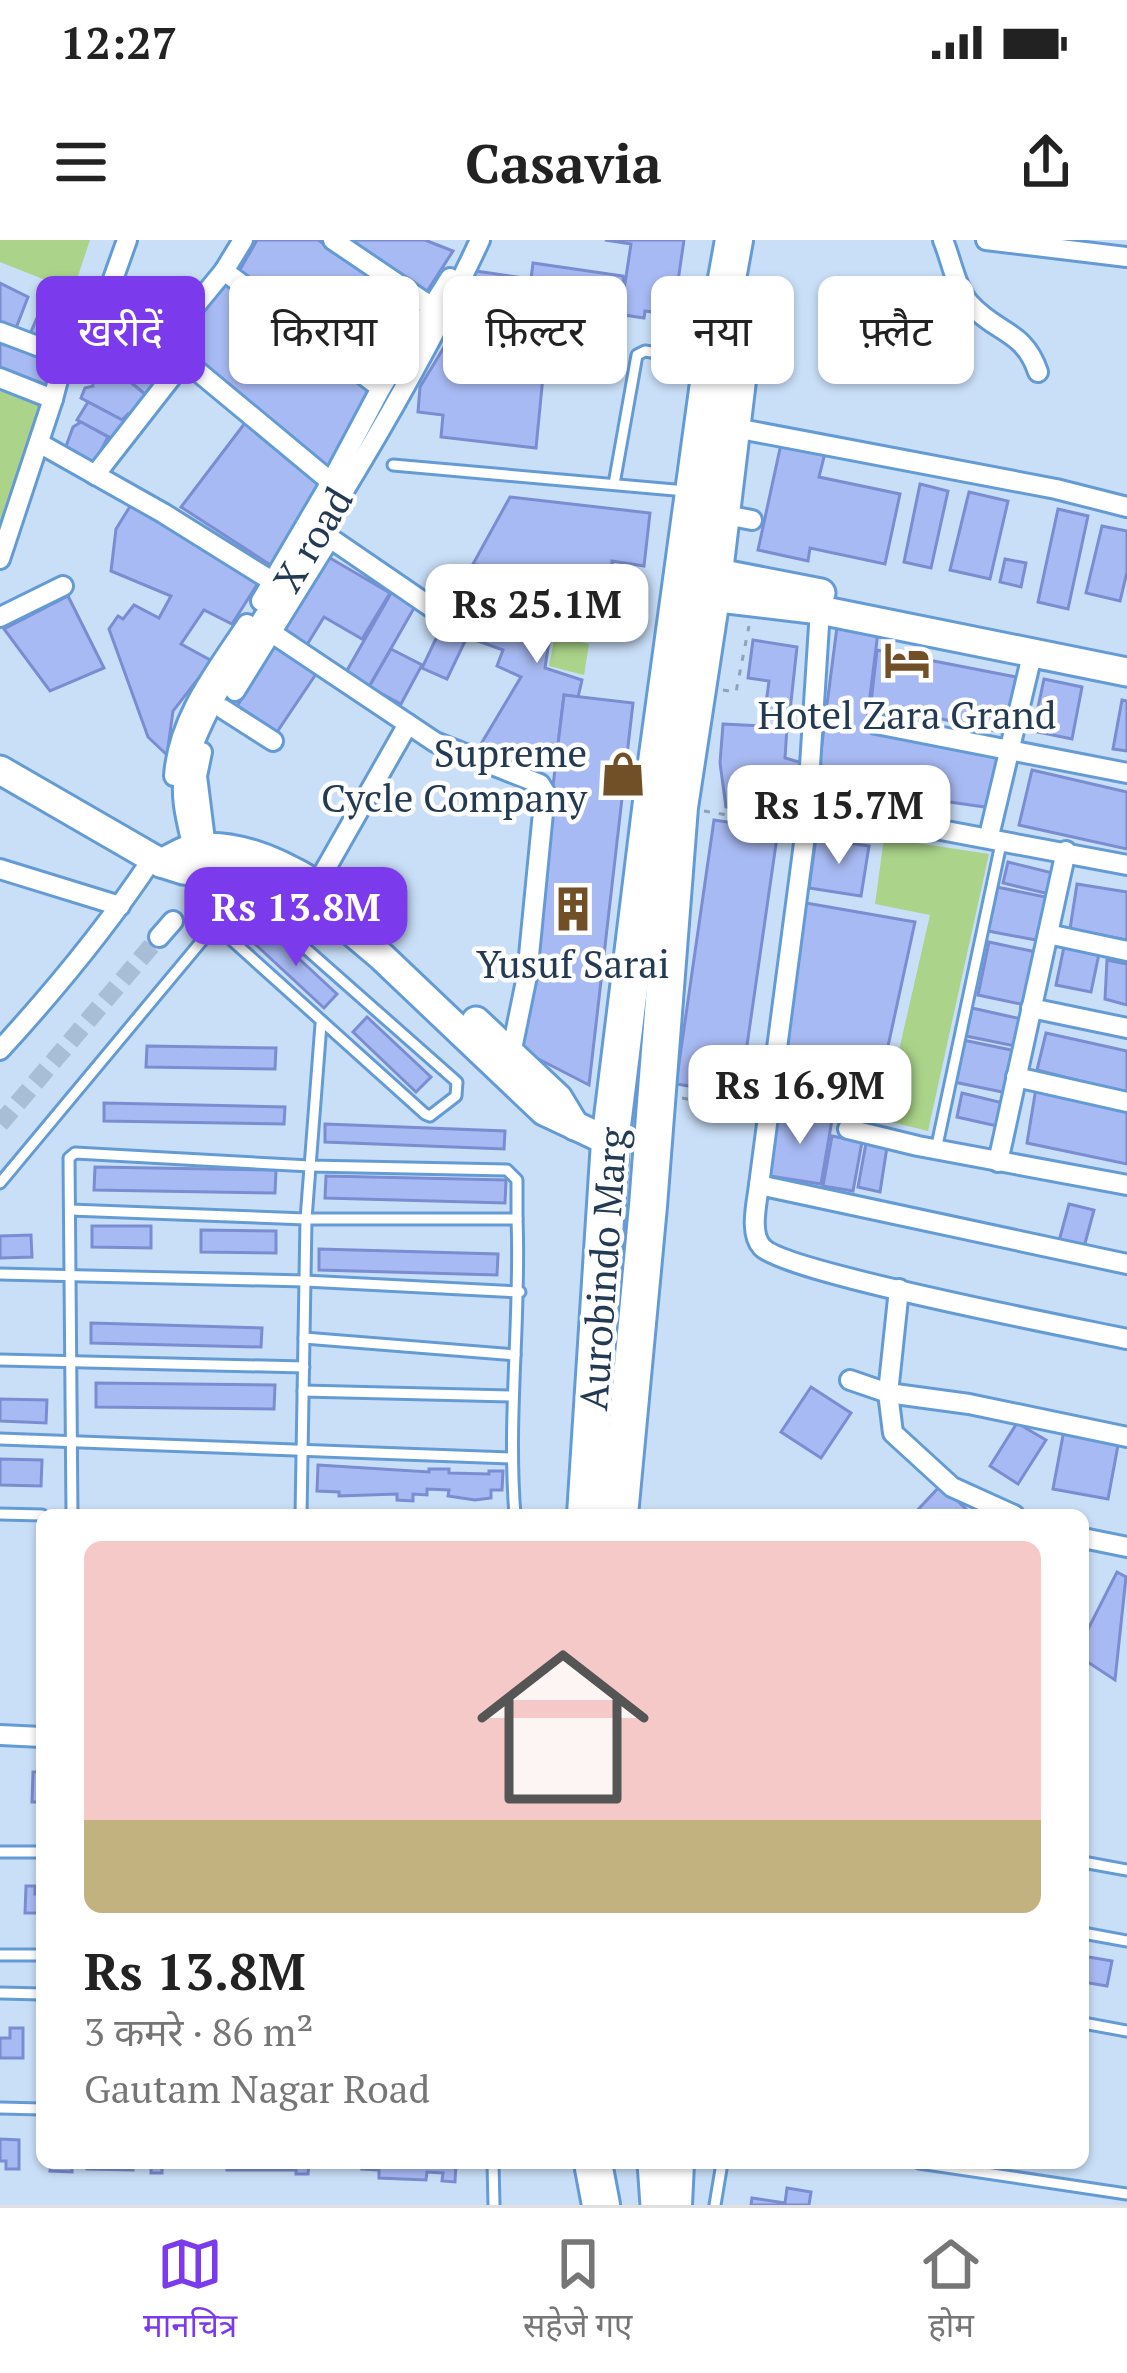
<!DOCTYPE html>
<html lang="hi">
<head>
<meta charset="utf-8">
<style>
	:root { --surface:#fff; --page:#f6f6f6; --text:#222; --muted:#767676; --line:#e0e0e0; --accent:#7c3aed }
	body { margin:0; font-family:"PT Serif","Noto Sans Devanagari",serif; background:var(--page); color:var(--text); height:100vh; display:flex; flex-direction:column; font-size:45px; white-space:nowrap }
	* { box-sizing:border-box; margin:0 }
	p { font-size:39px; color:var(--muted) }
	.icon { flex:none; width:66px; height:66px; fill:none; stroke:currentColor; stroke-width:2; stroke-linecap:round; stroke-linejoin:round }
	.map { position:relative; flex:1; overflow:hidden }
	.drawer { position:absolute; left:36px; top:1269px; width:1053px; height:660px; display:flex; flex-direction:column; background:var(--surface); border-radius:18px; box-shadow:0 3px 9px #0004 }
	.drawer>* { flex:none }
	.guide { position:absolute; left:36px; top:36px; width:1056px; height:108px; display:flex; gap:24px }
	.price { position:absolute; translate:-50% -102px; padding:0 27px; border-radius:24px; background:#fff; color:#222; font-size:39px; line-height:78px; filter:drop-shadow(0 3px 6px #0008) }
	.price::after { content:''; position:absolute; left:50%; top:72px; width:36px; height:27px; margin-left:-18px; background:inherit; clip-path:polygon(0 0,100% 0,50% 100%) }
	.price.active { background:var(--accent); color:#fff }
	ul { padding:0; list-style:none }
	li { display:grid; align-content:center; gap:24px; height:636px; padding:0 48px }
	li span { display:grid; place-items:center; height:372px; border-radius:18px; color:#555 }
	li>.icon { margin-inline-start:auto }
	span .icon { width:216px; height:216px; fill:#fffc; stroke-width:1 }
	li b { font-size:51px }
	.tag { padding:0 42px; border-radius:18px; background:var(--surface); box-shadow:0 3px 9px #0004; font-size:42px; line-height:108px }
	.tag.active { background:var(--accent); color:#fff }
	.status { display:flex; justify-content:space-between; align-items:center; height:84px; padding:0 60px; background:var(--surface); direction:ltr }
	.status svg { height:33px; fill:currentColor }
	header { display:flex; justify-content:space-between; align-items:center; height:156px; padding:0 48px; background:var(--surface); font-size:54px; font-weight:800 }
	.tabs { display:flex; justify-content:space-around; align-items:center; height:168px; border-top:3px solid var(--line); background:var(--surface); font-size:33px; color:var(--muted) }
	.tabs a { display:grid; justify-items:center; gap:6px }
	.tabs .active { color:var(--accent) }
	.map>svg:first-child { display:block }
	.green { fill:#abd389 }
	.building { fill:#a8baf3; stroke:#7a8dd1; stroke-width:3 }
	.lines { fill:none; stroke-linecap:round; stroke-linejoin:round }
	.street-tunnel { stroke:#a8bed7; stroke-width:18; stroke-dasharray:18 9; stroke-linecap:butt }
	.lane-casing { stroke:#659bd5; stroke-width:15 }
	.street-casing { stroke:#659bd5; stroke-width:24 }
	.secondary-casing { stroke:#659bd5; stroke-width:33 }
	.highway-casing { stroke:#659bd5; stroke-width:42 }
	.path { stroke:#8da3bc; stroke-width:3; stroke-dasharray:6 9; stroke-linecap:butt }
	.lane { stroke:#fff; stroke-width:9 }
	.street { stroke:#fff; stroke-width:18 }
	.secondary { stroke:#fff; stroke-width:27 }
	.highway { stroke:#fff; stroke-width:36 }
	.labels { text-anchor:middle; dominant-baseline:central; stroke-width:9; stroke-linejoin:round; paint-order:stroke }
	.street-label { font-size:39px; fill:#233a52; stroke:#fefefe }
	.poi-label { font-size:39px; fill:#233a52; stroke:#fefefe }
</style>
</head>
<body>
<div class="status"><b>12:27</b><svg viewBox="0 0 49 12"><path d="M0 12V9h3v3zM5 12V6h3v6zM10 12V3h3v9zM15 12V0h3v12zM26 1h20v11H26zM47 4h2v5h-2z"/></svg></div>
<header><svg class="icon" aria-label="menu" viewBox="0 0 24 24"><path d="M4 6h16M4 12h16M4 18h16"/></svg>Casavia<svg class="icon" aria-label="share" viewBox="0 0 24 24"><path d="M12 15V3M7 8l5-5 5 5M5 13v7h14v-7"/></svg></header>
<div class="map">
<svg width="1127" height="1965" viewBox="0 0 1127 1965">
	<rect width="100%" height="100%" fill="#c9dff8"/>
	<g class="green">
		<path d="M 0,0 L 90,0 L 73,51 L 0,22 Z"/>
		<path d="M 0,141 L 43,155 L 0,281 Z"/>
		<path d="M 555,395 L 589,404 L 584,435 L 549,426 Z"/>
		<path d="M 884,598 L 989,614 L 928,891 L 883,880 L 930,675 L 875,664 Z"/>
	</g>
	<g class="building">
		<path d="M 257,0 L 318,0 L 417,65 L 379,138 L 238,33 Z"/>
		<path d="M 342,0 L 425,0 L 453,11 L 426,53 Z"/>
		<path d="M 605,0 L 684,0 L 673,75 L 645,71 L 644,78 L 466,51 L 469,30 L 531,39 L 533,23 L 623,36 L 624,50 L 631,4 Z"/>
		<path d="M 226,38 L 372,149 L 329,230 L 176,108 Z"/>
		<path d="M 0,43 L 28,57 L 16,88 L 0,82 Z"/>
		<path d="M 40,71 L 69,83 L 62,106 L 30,94 Z"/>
		<path d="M 127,80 L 174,119 L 146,155 L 97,114 Z"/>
		<path d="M 0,99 L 59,119 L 51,148 L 0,130 Z"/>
		<path d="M 449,99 L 545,116 L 536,208 L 441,197 L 443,175 L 418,172 L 420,147 Z"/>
		<path d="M 106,122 L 146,155 L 131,176 L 128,174 L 122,180 L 81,158 L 85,148 L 93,146 L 92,135 L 103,130 Z"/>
		<path d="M 88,162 L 126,182 L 113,199 L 77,180 Z"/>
		<path d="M 81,182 L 108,197 L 94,224 L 65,209 L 73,187 Z"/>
		<path d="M 245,183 L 322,246 L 272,326 L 181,267 Z"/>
		<path d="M 781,204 L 825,213 L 819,237 L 900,254 L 885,324 L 810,308 L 808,321 L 758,310 Z"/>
		<path d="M 920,244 L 948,251 L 931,328 L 904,322 Z"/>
		<path d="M 969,252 L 1008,261 L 990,339 L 950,330 Z"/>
		<path d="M 510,257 L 650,273 L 644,326 L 612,321 L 616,362 L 473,324 Z"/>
		<path d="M 134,260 L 260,340 L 232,384 L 204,370 L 181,404 L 212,421 L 173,471 L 167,515 L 148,497 L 109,389 L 118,376 L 123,379 L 134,365 L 159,378 L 171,356 L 111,331 L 116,289 Z"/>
		<path d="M 1058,269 L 1088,276 L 1068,369 L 1038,362 Z"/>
		<path d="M 1102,286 L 1127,291 L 1127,332 L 1120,361 L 1086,353 Z"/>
		<path d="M 323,314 L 390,353 L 362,399 L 324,377 L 305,408 L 277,391 Z"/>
		<path d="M 1005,319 L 1026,323 L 1021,347 L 1000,342 Z"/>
		<path d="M 394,348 L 418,361 L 369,447 L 345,434 Z"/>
		<path d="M 552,348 L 616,362 L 611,400 L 551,388 L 545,428 L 582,440 L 578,457 L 564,455 L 555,529 L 481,504 L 521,437 L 497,426 L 503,410 L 467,397 L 501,352 L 549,362 Z"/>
		<path d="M 68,356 L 104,428 L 50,451 L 4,389 Z"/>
		<path d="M 442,386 L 467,397 L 447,439 L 422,428 Z"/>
		<path d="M 837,387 L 878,392 L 866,488 L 1004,519 L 992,568 L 879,552 L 873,586 L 812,581 Z"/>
		<path d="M 753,400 L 797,407 L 789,480 L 764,479 L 769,441 L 748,438 Z"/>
		<path d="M 277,402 L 320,428 L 275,495 L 234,471 Z"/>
		<path d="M 391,409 L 422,425 L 401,464 L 369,447 Z"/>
		<path d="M 877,410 L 1016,437 L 1004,493 L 871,463 Z"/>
		<path d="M 1044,439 L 1082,447 L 1072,499 L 1033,491 Z"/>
		<path d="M 564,455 L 633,463 L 589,845 L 521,810 Z"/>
		<path d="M 1122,460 L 1127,461 L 1127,511 L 1113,509 Z"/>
		<path d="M 723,484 L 787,487 L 785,518 L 806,524 L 803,575 L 726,567 L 720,523 Z"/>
		<path d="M 1032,530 L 1127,552 L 1127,609 L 1019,585 Z"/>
		<path d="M 714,580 L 778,590 L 740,854 L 676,844 Z"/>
		<path d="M 816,598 L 869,606 L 861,656 L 809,648 Z"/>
		<path d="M 1008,622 L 1053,633 L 1049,654 L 1003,643 Z"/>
		<path d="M 1077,644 L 1127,652 L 1127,700 L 1070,689 Z"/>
		<path d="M 997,647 L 1050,658 L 1041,701 L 988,691 Z"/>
		<path d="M 806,663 L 915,682 L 875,866 L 780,856 Z"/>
		<path d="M 268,690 L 337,754 L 324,768 L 255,704 Z"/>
		<path d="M 989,702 L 1036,712 L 1025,765 L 978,755 Z"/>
		<path d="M 1065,702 L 1100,709 L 1091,752 L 1056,745 Z"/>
		<path d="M 1107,720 L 1127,724 L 1127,765 L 1105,759 Z"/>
		<path d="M 972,768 L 1021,779 L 1015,806 L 966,796 Z"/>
		<path d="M 367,777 L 431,837 L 416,852 L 353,792 Z"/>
		<path d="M 1046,793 L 1127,811 L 1127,853 L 1037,830 Z"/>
		<path d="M 963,800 L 1016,811 L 1007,853 L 954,842 Z"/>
		<path d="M 147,806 L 276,808 L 275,829 L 146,827 Z"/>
		<path d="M 1036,848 L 1127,869 L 1127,924 L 1027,903 Z"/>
		<path d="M 962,853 L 1003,863 L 997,886 L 957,877 Z"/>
		<path d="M 104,863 L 285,867 L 284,884 L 104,881 Z"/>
		<path d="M 776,869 L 832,880 L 821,944 L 770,936 Z"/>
		<path d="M 325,884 L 505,891 L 504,909 L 325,902 Z"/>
		<path d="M 832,896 L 862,902 L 853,951 L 823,946 Z"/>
		<path d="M 866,903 L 887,907 L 880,952 L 858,947 Z"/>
		<path d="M 95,927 L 276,930 L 275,953 L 94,950 Z"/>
		<path d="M 326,936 L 506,940 L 505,963 L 325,958 Z"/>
		<path d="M 1069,964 L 1094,970 L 1084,1007 L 1059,1001 Z"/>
		<path d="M 92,986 L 151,986 L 151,1008 L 92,1007 Z"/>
		<path d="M 201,990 L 276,991 L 276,1013 L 201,1012 Z"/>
		<path d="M 31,995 L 32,1017 L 0,1018 L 0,996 Z"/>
		<path d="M 319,1009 L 498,1014 L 497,1035 L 319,1030 Z"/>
		<path d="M 91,1083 L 262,1088 L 261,1107 L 91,1103 Z"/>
		<path d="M 96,1143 L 275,1145 L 274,1169 L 96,1167 Z"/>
		<path d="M 811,1147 L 851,1173 L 821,1218 L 781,1192 Z"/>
		<path d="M 0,1159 L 47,1160 L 46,1183 L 0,1181 Z"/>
		<path d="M 1017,1183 L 1046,1200 L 1018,1244 L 990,1226 Z"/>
		<path d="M 1064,1190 L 1119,1200 L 1108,1259 L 1053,1249 Z"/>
		<path d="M 0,1219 L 42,1220 L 41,1246 L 0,1245 Z"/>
		<path d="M 318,1225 L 429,1232 L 429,1229 L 449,1229 L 449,1233 L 489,1234 L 489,1231 L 503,1231 L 502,1250 L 491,1250 L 491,1258 L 475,1260 L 448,1256 L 449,1250 L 427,1249 L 427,1255 L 413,1254 L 413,1261 L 397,1260 L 397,1254 L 339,1256 L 339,1252 L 317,1251 Z"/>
		<path d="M 941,1245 L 967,1270 L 962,1275 L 913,1275 Z"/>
		<path d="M 1117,1332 L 1126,1337 L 1115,1440 L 1083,1419 L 1083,1399 Z"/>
		<path d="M 33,1532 L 42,1532 L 42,1562 L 32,1562 Z"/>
		<path d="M 26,1646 L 35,1646 L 35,1654 L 42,1654 L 42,1673 L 25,1673 Z"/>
		<path d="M 1083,1716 L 1112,1721 L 1107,1746 L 1083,1742 Z"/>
		<path d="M 10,1788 L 23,1788 L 23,1818 L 0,1818 L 0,1798 L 10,1798 Z"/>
		<path d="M 0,1899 L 19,1900 L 19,1929 L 6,1929 L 6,1921 L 0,1921 Z"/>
		<path d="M 51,1923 L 162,1923 L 162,1933 L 151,1933 L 151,1925 L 133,1925 L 133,1930 L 87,1929 L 87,1924 L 72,1923 L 72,1932 L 50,1931 Z"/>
		<path d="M 227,1923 L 309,1923 L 308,1934 L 296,1934 L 296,1930 L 227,1930 Z"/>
		<path d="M 363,1923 L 456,1923 L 455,1942 L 442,1941 L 443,1933 L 427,1932 L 426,1940 L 379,1938 L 379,1930 L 362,1929 Z"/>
		<path d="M 787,1948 L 811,1952 L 809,1965 L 751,1965 L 752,1958 L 785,1963 Z"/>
	</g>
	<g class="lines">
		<path class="street-tunnel" d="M 0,884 L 159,697"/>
		<g class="lane-casing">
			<g id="lane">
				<path d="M 393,225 L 686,251"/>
				<path d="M 614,244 L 637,115 L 645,111 L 703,120"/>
				<path d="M 936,910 L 1002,599"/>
				<path d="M 0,943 L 215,685 L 244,654 L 457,842 L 456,856 L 430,876 L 425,874 L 215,685"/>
				<path d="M 70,970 L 306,979 L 517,979 C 521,1078 507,1176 515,1275"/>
				<path d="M 0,1034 L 305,1041 L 520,1052"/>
				<path d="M 304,1098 L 515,1115"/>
				<path d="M 0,1120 L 304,1127"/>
				<path d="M 303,1151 L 512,1156"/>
				<path d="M 0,1199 L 510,1218"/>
				<path d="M 0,1274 L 42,1275"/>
				<path d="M 72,1275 L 69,918 L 75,913 L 310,926 L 507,930 L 517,940 L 517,979"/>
				<path d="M 301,1275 L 306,979 L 321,784"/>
				<path d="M 0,1612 L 42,1612"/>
				<path d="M 1083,1622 L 1127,1630"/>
				<path d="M 1083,1693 L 1127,1701"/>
				<path d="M 0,1715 L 42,1715"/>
				<path d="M 0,1753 L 42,1754"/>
				<path d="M 1083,1783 L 1127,1791"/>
				<path d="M 0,1868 L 42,1869"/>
				<path d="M 493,1923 L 494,1965"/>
				<path d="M 919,1923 L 1127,1954"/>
				<path d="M 715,1965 L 722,1923"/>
			</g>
		</g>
		<g class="street-casing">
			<g id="street">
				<path d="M 333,0 L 432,67"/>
				<path d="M 943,0 C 951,19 956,49 970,64 C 997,94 1024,90 1038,132"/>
				<path d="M 986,0 L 1127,17"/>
				<path d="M 224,31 L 381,148"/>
				<path d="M 107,56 L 331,242"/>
				<path d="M 0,92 L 64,116"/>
				<path d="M 164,104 L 224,31 L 243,0"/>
				<path d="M 0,138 L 53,159"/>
				<path d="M 730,187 L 1056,249 L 1127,267"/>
				<path d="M 39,203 L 163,273 L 272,341"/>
				<path d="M 95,235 L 184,121"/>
				<path d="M 720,274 L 752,280"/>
				<path d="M 0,319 L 53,159 L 75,75 L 107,56 L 127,0"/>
				<path d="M 261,361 L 331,242 L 381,148 L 450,38"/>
				<path d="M 820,370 L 806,588 L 759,945 C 757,963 749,993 762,1007 C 784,1032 1075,1088 1127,1099"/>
				<path d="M 0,377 L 63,346"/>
				<path d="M 272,393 L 435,502 L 540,544 L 545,552 L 527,736 L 511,814"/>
				<path d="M 235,451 L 330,298 L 460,387"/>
				<path d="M 223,469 L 273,501"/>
				<path d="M 876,484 L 1127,533"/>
				<path d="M 202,512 L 197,536 L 206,608"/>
				<path d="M 174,536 C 178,478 216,431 247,384"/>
				<path d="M 893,581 L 1127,625"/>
				<path d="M 989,596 L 1033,411"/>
				<path d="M 193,608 C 187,583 178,552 186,527 C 206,457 271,367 311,304 C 371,209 433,102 480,0"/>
				<path d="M 0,629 L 120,666"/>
				<path d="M 317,644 L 408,484"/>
				<path d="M 1048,694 L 1127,711"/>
				<path d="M 159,697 L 173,681"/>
				<path d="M 1031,768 L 1127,788"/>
				<path d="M 0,810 C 55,750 107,687 152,619"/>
				<path d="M 1016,837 L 1127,862"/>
				<path d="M 848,889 L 918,906 L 1127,945"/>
				<path d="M 998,922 L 1066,611"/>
				<path d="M 759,945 L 1127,1024"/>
				<path d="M 899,1049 L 888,1153 L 893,1193 L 952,1247 L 1014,1275"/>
				<path d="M 850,1140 L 888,1153 L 969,1164 L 1127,1197"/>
				<path d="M 1083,1298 L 1127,1307"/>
				<path d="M 0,1495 L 42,1497"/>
			</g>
		</g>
		<g class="secondary-casing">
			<g id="secondary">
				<path d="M 713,332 L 821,353"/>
				<path d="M 711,357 L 820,370 L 1127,432"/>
				<path d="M 0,530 L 161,623 L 183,630 L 255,637 L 330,673 L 382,717 L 544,871 L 610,902"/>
				<path d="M 161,623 C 172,618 185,609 196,608 C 250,601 314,639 353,672"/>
				<path d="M 476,781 L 558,858 L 575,886"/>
				<path d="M 652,1923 L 655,1965"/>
			</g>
		</g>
		<g class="highway-casing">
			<g id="highway">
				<path d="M 586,1275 L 610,902 L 655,537 L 712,121 L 734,0"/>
				<path d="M 619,1275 L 648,966 L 679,567 L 711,357 L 747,57"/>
				<path d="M 593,1923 L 601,1965"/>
				<path d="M 673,1965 L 675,1923"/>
			</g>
		</g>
		<g class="path">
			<path d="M 723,450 L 736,452 L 749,386"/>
			<path d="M 704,571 L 789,585"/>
			<path d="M 682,858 L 749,872"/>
		</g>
		<use href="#lane" class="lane"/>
		<use href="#street" class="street"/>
		<use href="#secondary" class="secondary"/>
		<use href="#highway" class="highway"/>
	</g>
	<defs>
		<g id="hotel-bare" transform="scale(3.6)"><path d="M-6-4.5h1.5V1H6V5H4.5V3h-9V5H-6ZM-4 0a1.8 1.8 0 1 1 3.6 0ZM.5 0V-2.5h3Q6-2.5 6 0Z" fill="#715027" stroke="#fefefe" stroke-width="2.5" paint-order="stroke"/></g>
		<g id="shop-bare" transform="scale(3.6)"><path d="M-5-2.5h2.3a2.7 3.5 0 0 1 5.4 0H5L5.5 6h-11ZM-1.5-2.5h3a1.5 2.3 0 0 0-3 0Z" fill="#715027" stroke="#fefefe" stroke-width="2.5" paint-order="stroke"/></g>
		<g id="building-bare" transform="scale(3.6)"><path d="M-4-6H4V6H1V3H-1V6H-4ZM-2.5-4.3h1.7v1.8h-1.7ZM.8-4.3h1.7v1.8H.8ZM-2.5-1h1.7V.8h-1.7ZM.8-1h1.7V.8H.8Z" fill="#715027" stroke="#fefefe" stroke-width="2.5" paint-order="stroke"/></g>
	</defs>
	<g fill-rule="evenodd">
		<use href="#hotel-bare" x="907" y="420"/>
		<use href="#shop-bare" x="623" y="534"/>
		<use href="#building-bare" x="573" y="669"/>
	</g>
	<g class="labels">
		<g class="street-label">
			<text transform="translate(312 299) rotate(-59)">X road</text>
			<text transform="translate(602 1029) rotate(-86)">Aurobindo Marg</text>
		</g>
		<g class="poi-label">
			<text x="907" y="474">Hotel Zara Grand</text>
			<text x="587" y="512" text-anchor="end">Supreme<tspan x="587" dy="45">Cycle Company</tspan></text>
			<text x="573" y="723">Yusuf Sarai</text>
		</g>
	</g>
</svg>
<b class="price" style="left:537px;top:426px">Rs 25.1M</b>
<b class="price" style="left:839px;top:627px">Rs 15.7M</b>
<b class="price active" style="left:296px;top:729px">Rs 13.8M</b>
<b class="price" style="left:800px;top:907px">Rs 16.9M</b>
<div class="guide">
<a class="tag active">खरीदें</a>
<a class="tag">किराया</a>
<a class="tag">फ़िल्टर</a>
<a class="tag">नया</a>
<a class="tag">फ़्लैट</a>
</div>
<section class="drawer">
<ul>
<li><span style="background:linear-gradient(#f6c9c9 75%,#c2b280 0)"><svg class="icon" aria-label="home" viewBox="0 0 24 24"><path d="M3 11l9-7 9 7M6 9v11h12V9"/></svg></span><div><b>Rs 13.8M</b><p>3 कमरे · 86 m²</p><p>Gautam Nagar Road</p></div></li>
</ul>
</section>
</div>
<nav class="tabs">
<a class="active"><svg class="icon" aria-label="map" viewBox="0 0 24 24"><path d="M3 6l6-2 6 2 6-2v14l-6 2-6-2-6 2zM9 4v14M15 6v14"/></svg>मानचित्र</a>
<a><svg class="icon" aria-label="saved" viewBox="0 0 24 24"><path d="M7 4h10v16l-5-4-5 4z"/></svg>सहेजे गए</a>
<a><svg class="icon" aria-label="home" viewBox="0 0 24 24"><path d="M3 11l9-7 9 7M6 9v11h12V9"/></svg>होम</a>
</nav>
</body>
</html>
